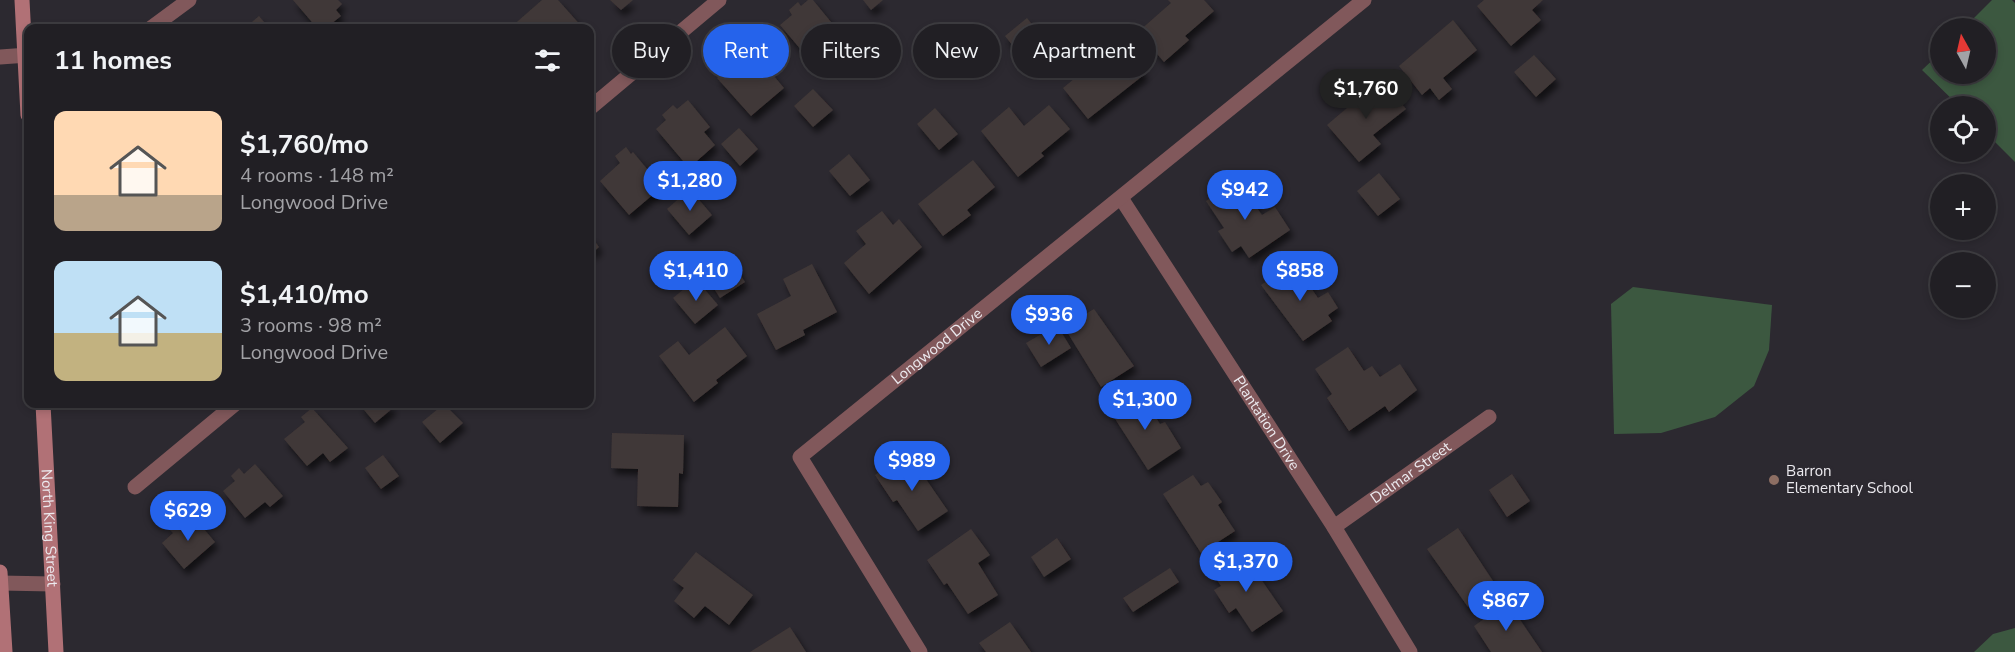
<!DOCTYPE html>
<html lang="en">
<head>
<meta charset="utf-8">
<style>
	:root { --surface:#211f24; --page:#29272c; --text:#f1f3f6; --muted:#a2a2a6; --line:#3e3d41; --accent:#2563eb }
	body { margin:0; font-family:"Nunito Sans",sans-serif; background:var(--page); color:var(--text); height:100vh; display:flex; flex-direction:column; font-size:22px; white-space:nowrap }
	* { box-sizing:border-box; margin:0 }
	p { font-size:20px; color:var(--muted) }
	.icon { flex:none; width:33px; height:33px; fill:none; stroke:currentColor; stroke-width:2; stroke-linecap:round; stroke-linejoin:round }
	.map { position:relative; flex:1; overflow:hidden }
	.details { position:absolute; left:24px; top:24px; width:570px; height:384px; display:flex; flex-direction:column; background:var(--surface); border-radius:12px; box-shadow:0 3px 9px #0003,0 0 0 2px var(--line) }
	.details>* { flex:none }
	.top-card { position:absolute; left:612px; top:24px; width:570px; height:54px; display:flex; gap:12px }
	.needle { width:39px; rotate:352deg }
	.fabs { position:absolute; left:1930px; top:18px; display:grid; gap:12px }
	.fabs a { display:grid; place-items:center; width:66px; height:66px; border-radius:50%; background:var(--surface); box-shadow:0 3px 9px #0003,0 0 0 2px var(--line); font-size:30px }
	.price { position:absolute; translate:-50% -51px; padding:0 14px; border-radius:21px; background:var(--accent); color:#fff; font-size:20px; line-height:39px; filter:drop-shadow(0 2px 3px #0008) }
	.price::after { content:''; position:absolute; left:50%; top:36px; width:18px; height:14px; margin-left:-9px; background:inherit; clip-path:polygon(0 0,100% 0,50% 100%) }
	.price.selected { background:#222; color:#fff }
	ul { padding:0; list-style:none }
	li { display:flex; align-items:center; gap:18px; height:150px; padding:0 30px }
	li span { display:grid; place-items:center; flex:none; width:168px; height:120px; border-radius:12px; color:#555 }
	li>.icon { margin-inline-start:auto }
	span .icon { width:72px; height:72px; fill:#fffc; stroke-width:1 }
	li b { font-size:26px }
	h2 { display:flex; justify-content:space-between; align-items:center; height:72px; padding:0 30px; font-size:26px }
	.tag { padding:0 21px; border-radius:27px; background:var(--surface); box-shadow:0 3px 9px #0003,0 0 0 2px var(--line); font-size:21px; line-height:54px }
	.tag.selected { background:var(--accent); color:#fff }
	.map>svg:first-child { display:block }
	.green { fill:#3c5840 }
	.building { fill:#413837; filter:url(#shadow) }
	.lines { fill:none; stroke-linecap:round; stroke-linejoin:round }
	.minor { stroke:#81585b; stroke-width:15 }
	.secondary { stroke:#b17176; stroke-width:15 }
	.education-dot { fill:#8d6e63; stroke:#2c2930; stroke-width:2 }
	.labels { text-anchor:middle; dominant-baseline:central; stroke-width:6; stroke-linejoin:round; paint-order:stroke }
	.street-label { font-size:15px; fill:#eceaef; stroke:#2c2930 }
	.poi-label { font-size:15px; fill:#eceaef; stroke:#2c2930; text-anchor:start }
</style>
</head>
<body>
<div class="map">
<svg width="2015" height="652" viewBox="0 0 2015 652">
	<defs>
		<filter id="shadow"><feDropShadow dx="3.5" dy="6" stdDeviation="3" flood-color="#0009"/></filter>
	</defs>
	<rect width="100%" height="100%" fill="#2c2930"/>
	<g class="green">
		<path d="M 1992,0 L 2012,0 L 2015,3 L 2015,162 L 1986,133 L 1986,106 L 1959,106 L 1922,70 L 1941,52 L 1941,74 L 1986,74 L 1986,28 L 1964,28 Z"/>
		<path d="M 1633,287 L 1772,305 L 1769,350 L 1754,386 L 1715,417 L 1661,433 L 1614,434 L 1611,304 Z"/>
		<path d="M 2015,628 L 2015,652 L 1974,652 L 1993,634 Z"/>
	</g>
	<g class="building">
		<path d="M 293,0 L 338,0 L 342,4 L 336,10 L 341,16 L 326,28 L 317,28 Z"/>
		<path d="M 542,0 L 558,0 L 583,28 L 510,28 Z"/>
		<path d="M 610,0 L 633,0 L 621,10 Z"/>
		<path d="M 808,0 L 813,0 L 840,33 L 813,55 L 807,48 L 802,51 L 780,25 L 792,15 L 789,10 L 798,2 L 801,6 Z"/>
		<path d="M 863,0 L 883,0 L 871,10 Z"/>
		<path d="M 1168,0 L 1204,0 L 1214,11 L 1185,36 L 1189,40 L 1164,62 L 1138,32 L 1171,3 Z"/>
		<path d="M 1484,0 L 1543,0 L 1532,10 L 1541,20 L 1511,46 L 1477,6 Z"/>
		<path d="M 259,16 L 269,28 L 235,28 L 241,24 L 245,28 Z"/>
		<path d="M 1027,18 L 1050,47 L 1028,65 L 1005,36 Z"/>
		<path d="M 1453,20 L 1477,50 L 1443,78 L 1452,89 L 1439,100 L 1430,88 L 1422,95 L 1399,66 Z"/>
		<path d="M 1109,29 L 1145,74 L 1088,119 L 1063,88 L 1097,60 L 1086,46 Z"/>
		<path d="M 751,49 L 784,88 L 751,116 L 717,78 L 720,75 L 716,70 L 725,62 L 730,67 Z"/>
		<path d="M 1534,55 L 1556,79 L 1536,97 L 1514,72 Z"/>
		<path d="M 1381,79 L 1406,109 L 1373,135 L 1381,144 L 1359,162 L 1327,125 Z"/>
		<path d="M 813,89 L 833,110 L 813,127 L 794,106 Z"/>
		<path d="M 688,100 L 710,127 L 704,132 L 715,145 L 689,168 L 656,129 L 666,120 L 662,115 L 673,105 L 677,109 Z"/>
		<path d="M 1049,105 L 1070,129 L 1041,153 L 1044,156 L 1018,177 L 981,131 L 1009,107 L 1024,126 Z"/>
		<path d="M 935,108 L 958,134 L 939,150 L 917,124 Z"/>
		<path d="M 739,128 L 758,149 L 740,166 L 721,144 Z"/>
		<path d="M 626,147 L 631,154 L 633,152 L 662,187 L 629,215 L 600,181 L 620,163 L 615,156 Z"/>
		<path d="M 849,154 L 870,180 L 850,196 L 829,171 Z"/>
		<path d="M 973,160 L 995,187 L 967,210 L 971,215 L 943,236 L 918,204 Z"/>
		<path d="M 1379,173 L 1400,199 L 1378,216 L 1357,191 Z"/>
		<path d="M 1237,180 L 1262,215 L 1275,207 L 1290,230 L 1249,258 L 1241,246 L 1232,252 L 1218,231 L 1224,228 L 1206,201 Z"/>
		<path d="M 690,189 L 712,215 L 689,235 L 667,209 Z"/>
		<path d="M 882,211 L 893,225 L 899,219 L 922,247 L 869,294 L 844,263 L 866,244 L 856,231 Z"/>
		<path d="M 590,235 L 599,247 L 590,255 Z"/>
		<path d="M 724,250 L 745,282 L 720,298 L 700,267 Z"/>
		<path d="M 1294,263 L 1318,298 L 1328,292 L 1338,308 L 1328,315 L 1332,321 L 1303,341 L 1261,285 Z"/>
		<path d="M 812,264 L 837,312 L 803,330 L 805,335 L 776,350 L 757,314 L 791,296 L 783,279 Z"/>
		<path d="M 696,279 L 718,305 L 695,324 L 673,298 Z"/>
		<path d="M 1094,309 L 1134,366 L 1101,387 L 1064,327 Z"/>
		<path d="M 1057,325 L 1071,348 L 1041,367 L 1026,343 Z"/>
		<path d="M 725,327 L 747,356 L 716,380 L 718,383 L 694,402 L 659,356 L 678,341 L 689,355 Z"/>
		<path d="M 1348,347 L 1364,371 L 1372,366 L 1380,377 L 1400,364 L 1417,390 L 1389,412 L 1385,406 L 1349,431 L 1327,398 L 1332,394 L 1315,369 Z"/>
		<path d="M 1140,392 L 1160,424 L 1165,422 L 1181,448 L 1148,470 L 1110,411 Z"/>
		<path d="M 359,404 L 390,404 L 393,408 L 375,423 Z"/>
		<path d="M 444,404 L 463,423 L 440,443 L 422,422 Z"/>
		<path d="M 312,408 L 348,448 L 330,462 L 323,453 L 307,466 L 284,439 L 305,422 L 301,417 Z"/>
		<path d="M 612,433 L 684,435 L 683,474 L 679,473 L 678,507 L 637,506 L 638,469 L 611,468 Z"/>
		<path d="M 908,453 L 948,511 L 918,531 L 897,500 L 893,502 L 875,475 Z"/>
		<path d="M 383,455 L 399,476 L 381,489 L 365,468 Z"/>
		<path d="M 255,464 L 283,496 L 270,507 L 265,502 L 245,518 L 223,491 L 235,481 L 231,476 L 239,468 L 244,474 Z"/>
		<path d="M 1512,474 L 1530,501 L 1507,517 L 1489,490 Z"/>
		<path d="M 1193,475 L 1201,486 L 1208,482 L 1222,502 L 1218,505 L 1235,531 L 1201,553 L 1163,494 Z"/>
		<path d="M 193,516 L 215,542 L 184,569 L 162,543 L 173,533 L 169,529 L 179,520 L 183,525 Z"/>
		<path d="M 1458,528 L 1497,587 L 1468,607 L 1427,549 Z"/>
		<path d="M 971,529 L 990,555 L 978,563 L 998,595 L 968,614 L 947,583 L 944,585 L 927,560 Z"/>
		<path d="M 1057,538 L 1071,559 L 1044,577 L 1031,557 Z"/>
		<path d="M 696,552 L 753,595 L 729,625 L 705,606 L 694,618 L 674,601 L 684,588 L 673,580 Z"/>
		<path d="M 1243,553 L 1283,611 L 1252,632 L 1236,608 L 1229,613 L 1214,590 L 1221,586 L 1212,573 Z"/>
		<path d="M 1170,568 L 1179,582 L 1133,612 L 1123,598 Z"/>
		<path d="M 1508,602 L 1542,652 L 1491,652 L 1474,626 Z"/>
		<path d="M 1010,622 L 1031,652 L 986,652 L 979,643 Z"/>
		<path d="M 790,627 L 806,652 L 750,652 Z"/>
	</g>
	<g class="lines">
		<g class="minor">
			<path d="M 151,28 L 189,0"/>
			<path d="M 0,57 L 28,55"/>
			<path d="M 590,108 L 719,0"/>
			<path id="s1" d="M 1121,198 L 1334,527 L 1410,652"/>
			<path d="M 135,487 L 235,404"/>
			<path id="s2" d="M 1334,527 L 1489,417"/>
			<path d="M 0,583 L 53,584"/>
			<path id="s3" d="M 920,652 L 800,457 L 1364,0"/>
		</g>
		<g class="secondary">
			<path d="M 22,0 L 28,115"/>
			<path id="s4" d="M 43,404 L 56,652"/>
			<path d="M 0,572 L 5,652"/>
		</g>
	</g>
	<circle class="education-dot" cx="1774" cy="480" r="6"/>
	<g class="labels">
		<g class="street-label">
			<text stroke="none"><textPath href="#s3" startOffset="405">Longwood Drive</textPath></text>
			<text stroke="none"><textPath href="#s1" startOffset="268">Plantation Drive</textPath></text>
			<text stroke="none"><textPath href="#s2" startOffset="94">Delmar Street</textPath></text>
			<text stroke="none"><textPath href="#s4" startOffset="124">North King Street</textPath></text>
		</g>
		<g class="poi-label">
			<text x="1786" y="471">Barron<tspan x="1786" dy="17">Elementary School</tspan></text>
		</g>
	</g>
</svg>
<div class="fabs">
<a><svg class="needle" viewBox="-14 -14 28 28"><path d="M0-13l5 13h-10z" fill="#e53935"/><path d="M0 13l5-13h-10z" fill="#a2a2a6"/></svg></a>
<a><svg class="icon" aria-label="locate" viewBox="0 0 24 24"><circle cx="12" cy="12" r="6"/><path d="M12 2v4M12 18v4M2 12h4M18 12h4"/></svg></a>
<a>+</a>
<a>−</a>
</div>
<b class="price selected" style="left:1366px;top:120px">$1,760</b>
<b class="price" style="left:690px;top:212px">$1,280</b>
<b class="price" style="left:1245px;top:221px">$942</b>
<b class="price" style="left:696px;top:302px">$1,410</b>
<b class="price" style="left:1300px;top:302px">$858</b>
<b class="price" style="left:1049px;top:346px">$936</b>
<b class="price" style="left:1145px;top:431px">$1,300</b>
<b class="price" style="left:912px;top:492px">$989</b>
<b class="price" style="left:188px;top:542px">$629</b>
<b class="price" style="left:1246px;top:593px">$1,370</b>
<b class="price" style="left:1506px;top:632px">$867</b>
<div class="top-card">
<a class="tag">Buy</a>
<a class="tag selected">Rent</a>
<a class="tag">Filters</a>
<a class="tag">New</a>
<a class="tag">Apartment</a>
</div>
<section class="details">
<h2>11 homes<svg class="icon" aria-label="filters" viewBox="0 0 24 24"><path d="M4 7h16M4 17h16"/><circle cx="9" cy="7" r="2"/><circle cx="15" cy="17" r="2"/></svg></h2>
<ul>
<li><span style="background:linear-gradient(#ffd9b3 70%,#b9a48a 0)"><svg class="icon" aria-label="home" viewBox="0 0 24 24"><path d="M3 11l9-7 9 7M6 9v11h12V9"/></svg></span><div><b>$1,760/mo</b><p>4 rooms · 148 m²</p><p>Longwood Drive</p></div></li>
<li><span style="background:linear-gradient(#bfe0f5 60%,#c2b280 0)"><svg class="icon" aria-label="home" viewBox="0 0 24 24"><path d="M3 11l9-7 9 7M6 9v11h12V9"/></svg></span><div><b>$1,410/mo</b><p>3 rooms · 98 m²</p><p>Longwood Drive</p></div></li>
</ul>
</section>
</div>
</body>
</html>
